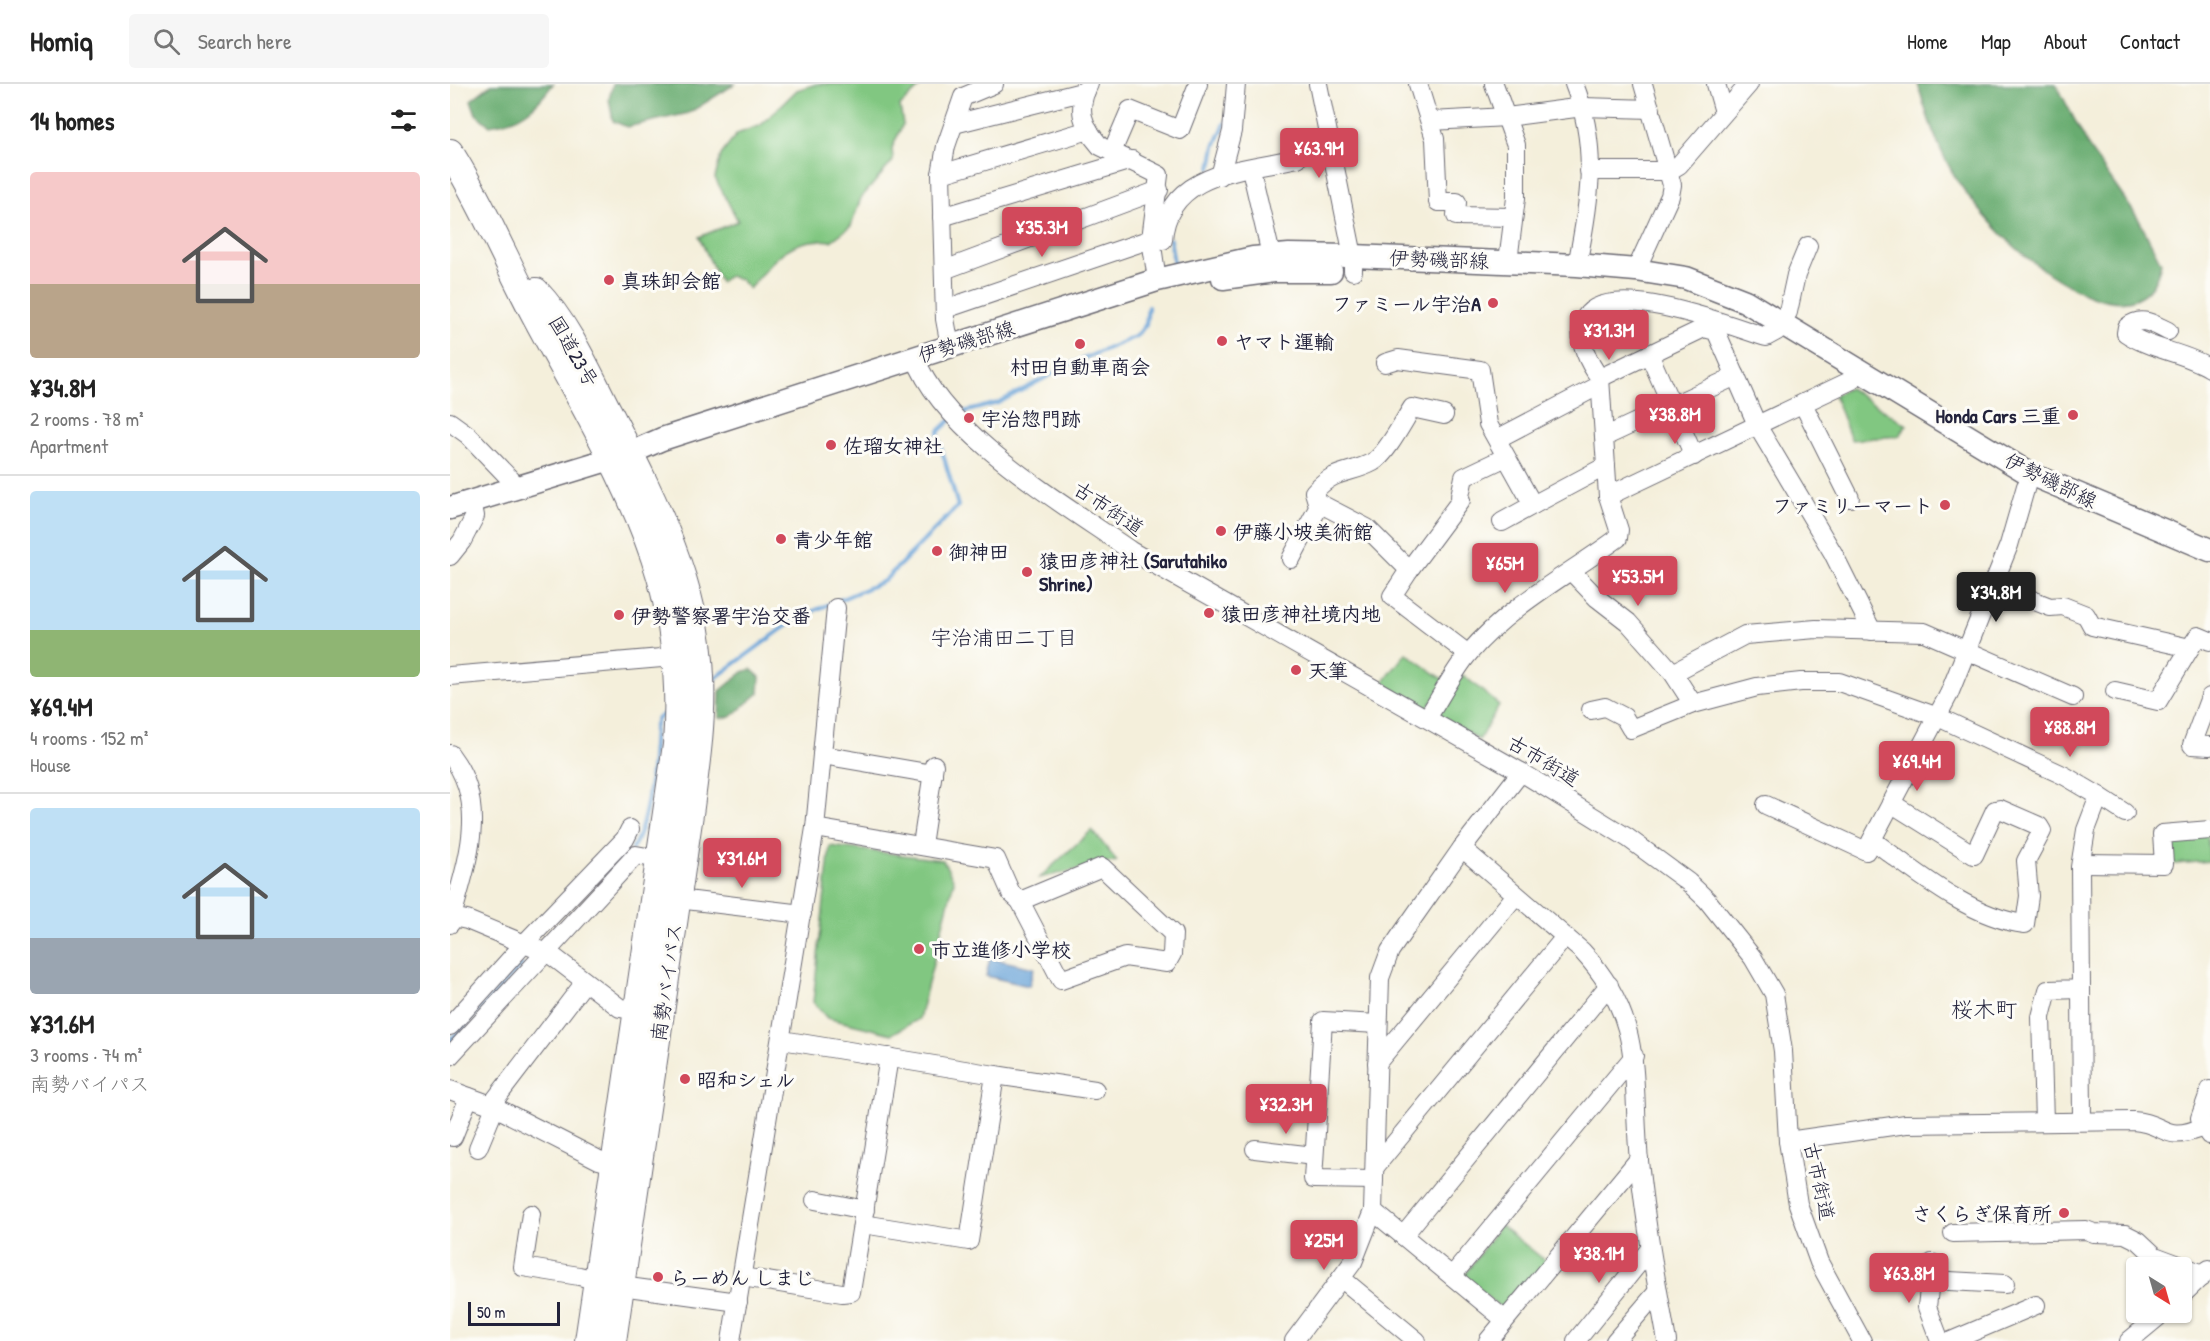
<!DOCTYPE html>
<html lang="en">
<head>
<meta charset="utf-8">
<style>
	:root { --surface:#fff; --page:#f6f6f6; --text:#222; --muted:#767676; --line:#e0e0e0; --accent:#d1495b }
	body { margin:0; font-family:"Patrick Hand","Klee One",sans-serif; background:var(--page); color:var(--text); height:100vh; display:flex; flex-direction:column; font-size:22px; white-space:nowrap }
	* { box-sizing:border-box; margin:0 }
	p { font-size:20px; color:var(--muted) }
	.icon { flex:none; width:33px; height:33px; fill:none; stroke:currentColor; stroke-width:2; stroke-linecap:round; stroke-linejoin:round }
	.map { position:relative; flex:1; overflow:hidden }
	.sheet { display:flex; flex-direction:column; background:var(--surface); width:450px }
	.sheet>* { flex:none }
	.needle { width:39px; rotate:143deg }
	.tools { position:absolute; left:1676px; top:1173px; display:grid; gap:12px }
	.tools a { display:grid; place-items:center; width:66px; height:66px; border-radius:6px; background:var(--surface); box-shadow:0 2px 4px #0004; font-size:30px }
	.scale { position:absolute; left:18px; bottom:15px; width:92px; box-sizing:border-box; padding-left:6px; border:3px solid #22223b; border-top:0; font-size:16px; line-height:21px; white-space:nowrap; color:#22223b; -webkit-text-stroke:4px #fdfcf7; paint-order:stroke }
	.price { position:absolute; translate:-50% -51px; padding:0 14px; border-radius:6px; background:var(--accent); color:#fff; font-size:20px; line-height:39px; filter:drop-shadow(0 2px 3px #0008) }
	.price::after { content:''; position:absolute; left:50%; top:36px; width:18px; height:14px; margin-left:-9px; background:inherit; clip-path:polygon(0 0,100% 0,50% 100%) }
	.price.active { background:#222; color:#fff }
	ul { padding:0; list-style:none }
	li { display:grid; align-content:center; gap:12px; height:318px; padding:0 30px }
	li+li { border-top:2px solid var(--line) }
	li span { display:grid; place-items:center; height:186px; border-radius:6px; color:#555 }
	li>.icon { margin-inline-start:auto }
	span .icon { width:108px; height:108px; fill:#fffc; stroke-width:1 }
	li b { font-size:26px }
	h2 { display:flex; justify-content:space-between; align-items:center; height:72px; padding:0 30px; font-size:26px }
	header { display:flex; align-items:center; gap:36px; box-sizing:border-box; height:84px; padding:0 30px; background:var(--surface); border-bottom:2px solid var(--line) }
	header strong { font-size:28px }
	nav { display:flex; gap:33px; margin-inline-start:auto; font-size:21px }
	.search { width:420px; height:54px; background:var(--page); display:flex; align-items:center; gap:15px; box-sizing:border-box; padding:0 21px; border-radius:6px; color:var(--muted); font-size:22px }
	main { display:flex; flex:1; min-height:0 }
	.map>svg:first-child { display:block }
	.green { fill:#81c781; stroke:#52745e; stroke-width:1.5 }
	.forest { fill:#68ac6f; stroke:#456755; stroke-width:1.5 }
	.water { fill:#67a3d8; stroke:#44628a; stroke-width:1.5 }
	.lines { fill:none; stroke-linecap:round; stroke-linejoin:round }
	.stream { stroke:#67a3d8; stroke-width:4 }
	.minor-casing { stroke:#6c6a73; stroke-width:20 }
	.major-casing { stroke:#6c6a73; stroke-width:25 }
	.highway-casing { stroke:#6c6a73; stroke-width:28 }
	.minor { stroke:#fff; stroke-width:18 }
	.major { stroke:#fff; stroke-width:22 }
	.highway { stroke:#fff; stroke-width:26 }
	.poi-dot { fill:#d1495b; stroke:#fdfcf7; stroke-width:2 }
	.labels { text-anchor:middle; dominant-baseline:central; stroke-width:6; stroke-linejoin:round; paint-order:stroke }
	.street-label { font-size:20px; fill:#22223b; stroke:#fdfcf7 }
	.poi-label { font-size:20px; font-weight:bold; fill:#22223b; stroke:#fdfcf7; text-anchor:start }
	.neighbourhood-label { font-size:21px; fill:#22223b; stroke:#fdfcf7 }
	.quarter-label { font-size:22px; fill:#22223b; stroke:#fdfcf7 }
</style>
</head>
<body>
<header>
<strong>Homiq</strong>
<div class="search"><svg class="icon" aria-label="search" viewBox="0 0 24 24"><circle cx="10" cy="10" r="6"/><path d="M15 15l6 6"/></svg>Search here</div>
<nav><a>Home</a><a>Map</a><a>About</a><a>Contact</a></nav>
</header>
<main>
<section class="sheet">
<h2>14 homes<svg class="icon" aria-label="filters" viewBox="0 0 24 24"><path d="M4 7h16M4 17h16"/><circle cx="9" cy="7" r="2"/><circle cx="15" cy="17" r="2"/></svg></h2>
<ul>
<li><span style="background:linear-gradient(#f6c9c9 60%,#b9a48a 0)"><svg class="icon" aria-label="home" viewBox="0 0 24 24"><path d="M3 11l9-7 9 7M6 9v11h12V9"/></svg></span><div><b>¥34.8M</b><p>2 rooms · 78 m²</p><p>Apartment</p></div></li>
<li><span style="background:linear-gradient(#bfe0f5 75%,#8fb573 0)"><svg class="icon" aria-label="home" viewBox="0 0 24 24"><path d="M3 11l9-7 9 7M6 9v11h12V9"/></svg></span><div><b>¥69.4M</b><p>4 rooms · 152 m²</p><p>House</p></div></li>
<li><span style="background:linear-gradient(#bfe0f5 70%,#9aa5b1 0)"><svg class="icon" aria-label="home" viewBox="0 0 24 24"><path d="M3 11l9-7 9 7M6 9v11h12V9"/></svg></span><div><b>¥31.6M</b><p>3 rooms · 74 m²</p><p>南勢バイパス</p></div></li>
</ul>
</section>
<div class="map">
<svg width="1760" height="1257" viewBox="0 0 1760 1257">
	<rect width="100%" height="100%" fill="#fdfcf7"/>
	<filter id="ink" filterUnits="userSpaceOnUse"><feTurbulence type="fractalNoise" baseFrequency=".0167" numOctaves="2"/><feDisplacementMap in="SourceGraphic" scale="12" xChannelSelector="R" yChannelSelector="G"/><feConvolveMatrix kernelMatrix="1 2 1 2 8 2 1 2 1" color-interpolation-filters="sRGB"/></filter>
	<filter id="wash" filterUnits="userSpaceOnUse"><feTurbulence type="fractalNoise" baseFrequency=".008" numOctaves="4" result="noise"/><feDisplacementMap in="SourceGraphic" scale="24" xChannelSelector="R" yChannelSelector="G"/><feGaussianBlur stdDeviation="1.35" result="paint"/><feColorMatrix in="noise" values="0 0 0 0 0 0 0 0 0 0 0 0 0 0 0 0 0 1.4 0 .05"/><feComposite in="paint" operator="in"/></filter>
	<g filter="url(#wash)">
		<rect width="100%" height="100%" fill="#f4efdb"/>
		<g class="green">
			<path d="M 367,0 L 473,0 L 450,22 L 453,40 L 442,64 L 443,77 L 411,114 L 401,142 L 381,157 C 341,151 322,177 299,205 L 290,195 L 279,192 L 270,198 L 249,153 L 288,137 L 265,94 L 271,71 L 287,50 L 311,41 L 347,6 Z"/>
			<path d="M 1399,304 L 1457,341 L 1449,352 L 1401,356 L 1384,311 Z"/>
			<path d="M 956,569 L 997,598 L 976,625 L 932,600 Z"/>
			<path d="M 1013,591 L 1049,621 L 1029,656 L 987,630 Z"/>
			<path d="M 642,746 L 667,777 L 589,794 Z"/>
			<path d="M 1757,750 L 1760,777 L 1725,780 L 1719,775 L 1721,753 Z"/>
			<path d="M 380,762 L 493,776 L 504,797 L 469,935 L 442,950 L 377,934 L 363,918 Z"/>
			<path d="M 1050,1141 L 1097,1178 L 1059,1224 L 1051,1224 L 1013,1193 Z"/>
		</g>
		<g class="forest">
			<path d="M 42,0 L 103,0 C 85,25 69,38 39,41 L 26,30 L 21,16 Z"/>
			<path d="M 163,0 L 285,0 L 239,29 L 177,43 L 163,37 L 159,15 Z"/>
			<path d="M 1468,0 L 1606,0 L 1641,67 L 1688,134 L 1711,179 C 1693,259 1600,195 1565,163 C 1548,147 1530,127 1516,109 C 1492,77 1478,38 1468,0 Z"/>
			<path d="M 301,585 L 310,593 L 309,609 L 281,633 L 269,634 L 270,607 L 293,588 Z"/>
		</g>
		<path class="water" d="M 540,874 L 584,884 L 579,902 L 536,892 Z"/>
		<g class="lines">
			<g class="stream">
				<path d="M 761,84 L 765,62 L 775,39"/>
				<path d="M 720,155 L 724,181"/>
				<path d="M 510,329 L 548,319 L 621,280 L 687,252 L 696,240 L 698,223"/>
				<path d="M 260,598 L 347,534 L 434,497 L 508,422 L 488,353 L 489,347 L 502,335"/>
				<path d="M 182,765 C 200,737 202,677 204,644 L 207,635 L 217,628"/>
				<path d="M 0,957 L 72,881"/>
			</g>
		</g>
	</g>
	<g filter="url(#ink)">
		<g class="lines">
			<g class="minor-casing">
				<g id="minor">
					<path d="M 639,0 C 626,25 632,41 650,62 L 709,91 L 701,155 L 707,196"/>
					<path d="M 868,0 L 903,172 L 903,187"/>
					<path d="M 968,0 L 985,55 L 988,118 L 1007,118 L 1006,132 L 1063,133"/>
					<path d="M 1044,0 L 1066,61 L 1066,114 L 1058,177"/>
					<path d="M 1124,0 C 1149,63 1140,117 1127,181"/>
					<path d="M 1266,0 L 1274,28"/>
					<path d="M 981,37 L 1057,33 L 1133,23 L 1201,25"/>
					<path d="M 504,40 L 636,7"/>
					<path d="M 662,68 L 680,26 L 730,46 L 748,0"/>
					<path d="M 801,85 L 821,171"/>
					<path d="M 1139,87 L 1219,87 L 1229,81 L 1299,0"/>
					<path d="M 491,90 L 639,46"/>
					<path d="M 770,92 L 782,47 L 786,0"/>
					<path d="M 492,133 L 682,76"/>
					<path d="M 713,156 C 717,87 795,86 848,74"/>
					<path d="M 494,186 L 709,106"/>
					<path d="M 1186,186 L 1220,112 L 1222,101 L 1193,0"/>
					<path d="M 495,225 L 701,155"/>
					<path d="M 1332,238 L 1338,228 L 1346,191 L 1358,162"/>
					<path d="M 1718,247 C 1703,240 1692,231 1677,243 L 1676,249 C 1701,266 1734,268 1760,284"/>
					<path d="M 500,262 L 495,235 L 491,90 L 496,62 L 513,13 L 544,0"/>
					<path d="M 1199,270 L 1244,372"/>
					<path d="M 465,273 C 493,350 614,420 681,467 L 1071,688 L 1178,754 L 1238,798 L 1257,816 L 1303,874 L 1324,910 L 1333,967 L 1338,1057 L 1348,1120 L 1369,1178 L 1412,1257"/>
					<path d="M 935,279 L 948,275 L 1030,286 L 1038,340 L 1083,421 L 1156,382"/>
					<path d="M 1150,294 L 1254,244 L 1266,247 L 1308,343 L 1383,469 L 1422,547"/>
					<path d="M 1353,320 L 1400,414"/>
					<path d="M 994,331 L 962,324 C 953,338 936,371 923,378 C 899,391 885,384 864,408 L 867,418 L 917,444 L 959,486 L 942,512 L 1018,570"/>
					<path d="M 0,338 L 18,351 L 68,403"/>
					<path d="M 1154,353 L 1286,292"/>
					<path d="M 1047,355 L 1150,301"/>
					<path d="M 1010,412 L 1014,393 L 1056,373"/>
					<path d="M 1158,412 L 1402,296"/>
					<path d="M 1052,438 L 1083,421"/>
					<path d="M 0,472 L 12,457 L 25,432 L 22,417"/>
					<path d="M 841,475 L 870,420"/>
					<path d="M 959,486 L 1011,416"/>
					<path d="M 1122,488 L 1147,514 L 1178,538 L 1223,589 L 1243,620 L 1307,603 L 1351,598 L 1389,598 L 1488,633 L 1615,692 L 1649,712 L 1636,746 L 1630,783 L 1631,905 L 1598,906 L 1591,933 L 1594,1038"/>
					<path d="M 1542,500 L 1600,523 L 1613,522 L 1636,531 L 1642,542 L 1740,564 L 1748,552 L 1760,557"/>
					<path d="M 1223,589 L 1295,551 L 1366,545 L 1474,548 L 1623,613"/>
					<path d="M 0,592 L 235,572"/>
					<path d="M 1665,607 L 1708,617 L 1740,564"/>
					<path d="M 1760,613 L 1742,661 L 1760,662"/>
					<path d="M 1141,626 L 1155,623 L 1174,633 L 1181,645 L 1243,620"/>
					<path d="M 977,634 C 991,613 1003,588 1019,569 C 1061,520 1118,491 1168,454 L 1169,446 L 1158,412 L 1150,294 C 1139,280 1127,256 1133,238 C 1151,190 1283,243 1316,253 L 1327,247"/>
					<path d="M 0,670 C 41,723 15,782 0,840"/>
					<path d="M 372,671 L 483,690"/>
					<path d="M 1649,712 L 1675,729"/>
					<path d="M 1316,721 L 1416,767 L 1499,610 L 1559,461 L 1576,402"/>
					<path d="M 365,744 L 546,775 L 561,809 L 570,817"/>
					<path d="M 1422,756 C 1465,787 1521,834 1575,840 L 1579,812 L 1576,777 L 1592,747 L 1589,742 L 1550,725 L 1545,726 L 1524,771 L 1441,719"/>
					<path d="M 472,761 L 484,681"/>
					<path d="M 1012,764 L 1132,867 C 1196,936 1181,993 1189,1077 C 1195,1137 1206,1197 1217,1257"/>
					<path d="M 1633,779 L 1714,780 L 1712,750 L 1760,746"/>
					<path d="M 652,783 L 723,850 L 722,870 L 717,879 L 675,873 L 611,896 L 570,817 Z"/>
					<path d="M 228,815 L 352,830"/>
					<path d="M 2,833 L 17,836 L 101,871 L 170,924 L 187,927"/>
					<path d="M 135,898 L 41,1021 L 149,1076 L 164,1080"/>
					<path d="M 1631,905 L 1632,1036"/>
					<path d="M 0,942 L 73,861 L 175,755 L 180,745"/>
					<path d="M 332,956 L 545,991 L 519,1157 L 413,1140"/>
					<path d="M 0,972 L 186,771 L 209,775"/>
					<path d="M 927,979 L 1066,811"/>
					<path d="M 545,991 L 645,1006"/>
					<path d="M 0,1006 L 41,1021"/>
					<path d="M 1759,1051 L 1750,1034 L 1760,1006"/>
					<path d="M 3,1053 L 19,1013"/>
					<path d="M 1338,1057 L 1456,1040 L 1683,1037 C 1717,1039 1713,1060 1753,1043"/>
					<path d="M 28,1064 L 45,1023"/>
					<path d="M 805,1065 L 864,1072"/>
					<path d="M 925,1083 L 1115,853"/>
					<path d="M 924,1096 L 863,1095 L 873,937 L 928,940"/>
					<path d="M 365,1116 L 415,1126"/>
					<path d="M 923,1127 L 1055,1236"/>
					<path d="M 81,1130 L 73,1183 L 129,1192 L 171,1202 L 288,1218"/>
					<path d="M 1503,1149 L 1636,1146 L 1644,1149 L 1675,1150 L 1689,1157 L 1705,1172 L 1748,1188 L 1752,1193"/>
					<path d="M 953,1152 L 1159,901"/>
					<path d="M 1482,1179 L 1477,1223 L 1490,1257"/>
					<path d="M 1002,1192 L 1184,972"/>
					<path d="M 292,1193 L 392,1209 L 401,1208 L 439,973"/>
					<path d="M 891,1194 L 967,1257"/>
					<path d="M 1480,1196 L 1555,1200"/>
					<path d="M 1731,1212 L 1759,1185"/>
					<path d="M 281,1257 L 365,744 L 386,524"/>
					<path d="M 844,1257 L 903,1178 L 923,1127 L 930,894 L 940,867 L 951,851 L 1012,764 L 1071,688"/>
					<path d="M 1038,1257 L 1189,1075"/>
					<path d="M 1126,1257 L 1200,1165"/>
					<path d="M 1165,1257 L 1208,1207"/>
					<path d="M 1501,1257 L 1586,1221"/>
					<path d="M 1679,1257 L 1714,1228"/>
				</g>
			</g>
			<g class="major-casing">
				<g id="major">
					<path d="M 773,194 L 824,187 L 881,187"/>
					<path d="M 0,424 L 180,369 L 212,355 L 707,196 L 803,174 L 839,171 L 903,172 L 1127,181 L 1186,186 L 1236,194 L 1295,217 L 1580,390 L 1760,466"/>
				</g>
			</g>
			<g class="highway-casing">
				<g id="highway">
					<path d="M 0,68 C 32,119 56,177 84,230 C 127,311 185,406 210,493 C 225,547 230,605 226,661 L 138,1257"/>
					<path d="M 86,207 C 118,241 138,287 159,328 C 201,410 248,499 251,593 C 253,639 246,685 240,730 L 163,1257"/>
				</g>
			</g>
			<use href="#minor" class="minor"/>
			<use href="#major" class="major"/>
			<use href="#highway" class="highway"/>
		</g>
	</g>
	<g class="poi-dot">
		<circle cx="159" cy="196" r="6"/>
		<circle cx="1043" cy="219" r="6"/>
		<circle cx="772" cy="257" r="6"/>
		<circle cx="630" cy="260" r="6"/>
		<circle cx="1623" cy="331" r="6"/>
		<circle cx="519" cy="334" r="6"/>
		<circle cx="381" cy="361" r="6"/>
		<circle cx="1495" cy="421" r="6"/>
		<circle cx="771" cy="447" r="6"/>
		<circle cx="331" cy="455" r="6"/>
		<circle cx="487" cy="467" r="6"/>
		<circle cx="577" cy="488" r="6"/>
		<circle cx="759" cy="529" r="6"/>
		<circle cx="169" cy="531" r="6"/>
		<circle cx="846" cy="586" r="6"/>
		<circle cx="469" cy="865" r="6"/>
		<circle cx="235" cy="995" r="6"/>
		<circle cx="1614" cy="1129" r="6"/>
		<circle cx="208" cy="1193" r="6"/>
	</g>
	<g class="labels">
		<g class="street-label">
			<text transform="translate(989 175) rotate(2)">伊勢磯部線</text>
			<text transform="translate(516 257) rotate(-17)">伊勢磯部線</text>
			<text transform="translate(124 267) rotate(60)">国道23号</text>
			<text transform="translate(1601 396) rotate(26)">伊勢磯部線</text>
			<text transform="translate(659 424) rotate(34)">古市街道</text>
			<text transform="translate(1094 676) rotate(31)">古市街道</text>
			<text transform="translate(216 898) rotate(-82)">南勢バイパス</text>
			<text transform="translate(1370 1097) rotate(78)">古市街道</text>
		</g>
		<g class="poi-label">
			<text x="171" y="196">真珠卸会館</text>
			<text x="1031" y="219" text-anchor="end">ファミール宇治A</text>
			<text x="784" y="257">ヤマト運輸</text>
			<text x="630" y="282" text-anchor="middle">村田自動車商会</text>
			<text x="1611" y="331" text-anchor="end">Honda Cars 三重</text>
			<text x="531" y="334">宇治惣門跡</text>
			<text x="393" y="361">佐瑠女神社</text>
			<text x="1483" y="421" text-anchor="end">ファミリーマート</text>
			<text x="783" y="447">伊藤小坡美術館</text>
			<text x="343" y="455">青少年館</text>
			<text x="499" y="467">御神田</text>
			<text x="589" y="476">猿田彦神社 (Sarutahiko<tspan x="589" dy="23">Shrine)</tspan></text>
			<text x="771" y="529">猿田彦神社境内地</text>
			<text x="181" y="531">伊勢警察署宇治交番</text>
			<text x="858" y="586">天筆</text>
			<text x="481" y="865">市立進修小学校</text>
			<text x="247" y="995">昭和シェル</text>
			<text x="1602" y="1129" text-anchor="end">さくらぎ保育所</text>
			<text x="220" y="1193">らーめん しまじ</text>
		</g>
		<g class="neighbourhood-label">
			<text x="554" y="553">宇治浦田二丁目</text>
		</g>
		<g class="quarter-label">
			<text x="1534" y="925">桜木町</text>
		</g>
	</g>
</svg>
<div class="tools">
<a><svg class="needle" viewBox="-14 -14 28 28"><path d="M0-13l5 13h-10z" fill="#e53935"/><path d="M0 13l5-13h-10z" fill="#767676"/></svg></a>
</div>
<div class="scale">50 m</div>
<b class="price" style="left:869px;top:95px">¥63.9M</b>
<b class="price" style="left:592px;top:174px">¥35.3M</b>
<b class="price" style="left:1159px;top:277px">¥31.3M</b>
<b class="price" style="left:1225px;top:361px">¥38.8M</b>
<b class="price" style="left:1055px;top:510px">¥65M</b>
<b class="price" style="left:1188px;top:523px">¥53.5M</b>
<b class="price active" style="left:1546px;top:539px">¥34.8M</b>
<b class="price" style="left:1620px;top:674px">¥88.8M</b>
<b class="price" style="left:1467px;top:708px">¥69.4M</b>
<b class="price" style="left:292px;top:805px">¥31.6M</b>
<b class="price" style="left:836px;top:1051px">¥32.3M</b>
<b class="price" style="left:874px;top:1187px">¥25M</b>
<b class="price" style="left:1149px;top:1200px">¥38.1M</b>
<b class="price" style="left:1459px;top:1220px">¥63.8M</b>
</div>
</main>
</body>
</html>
